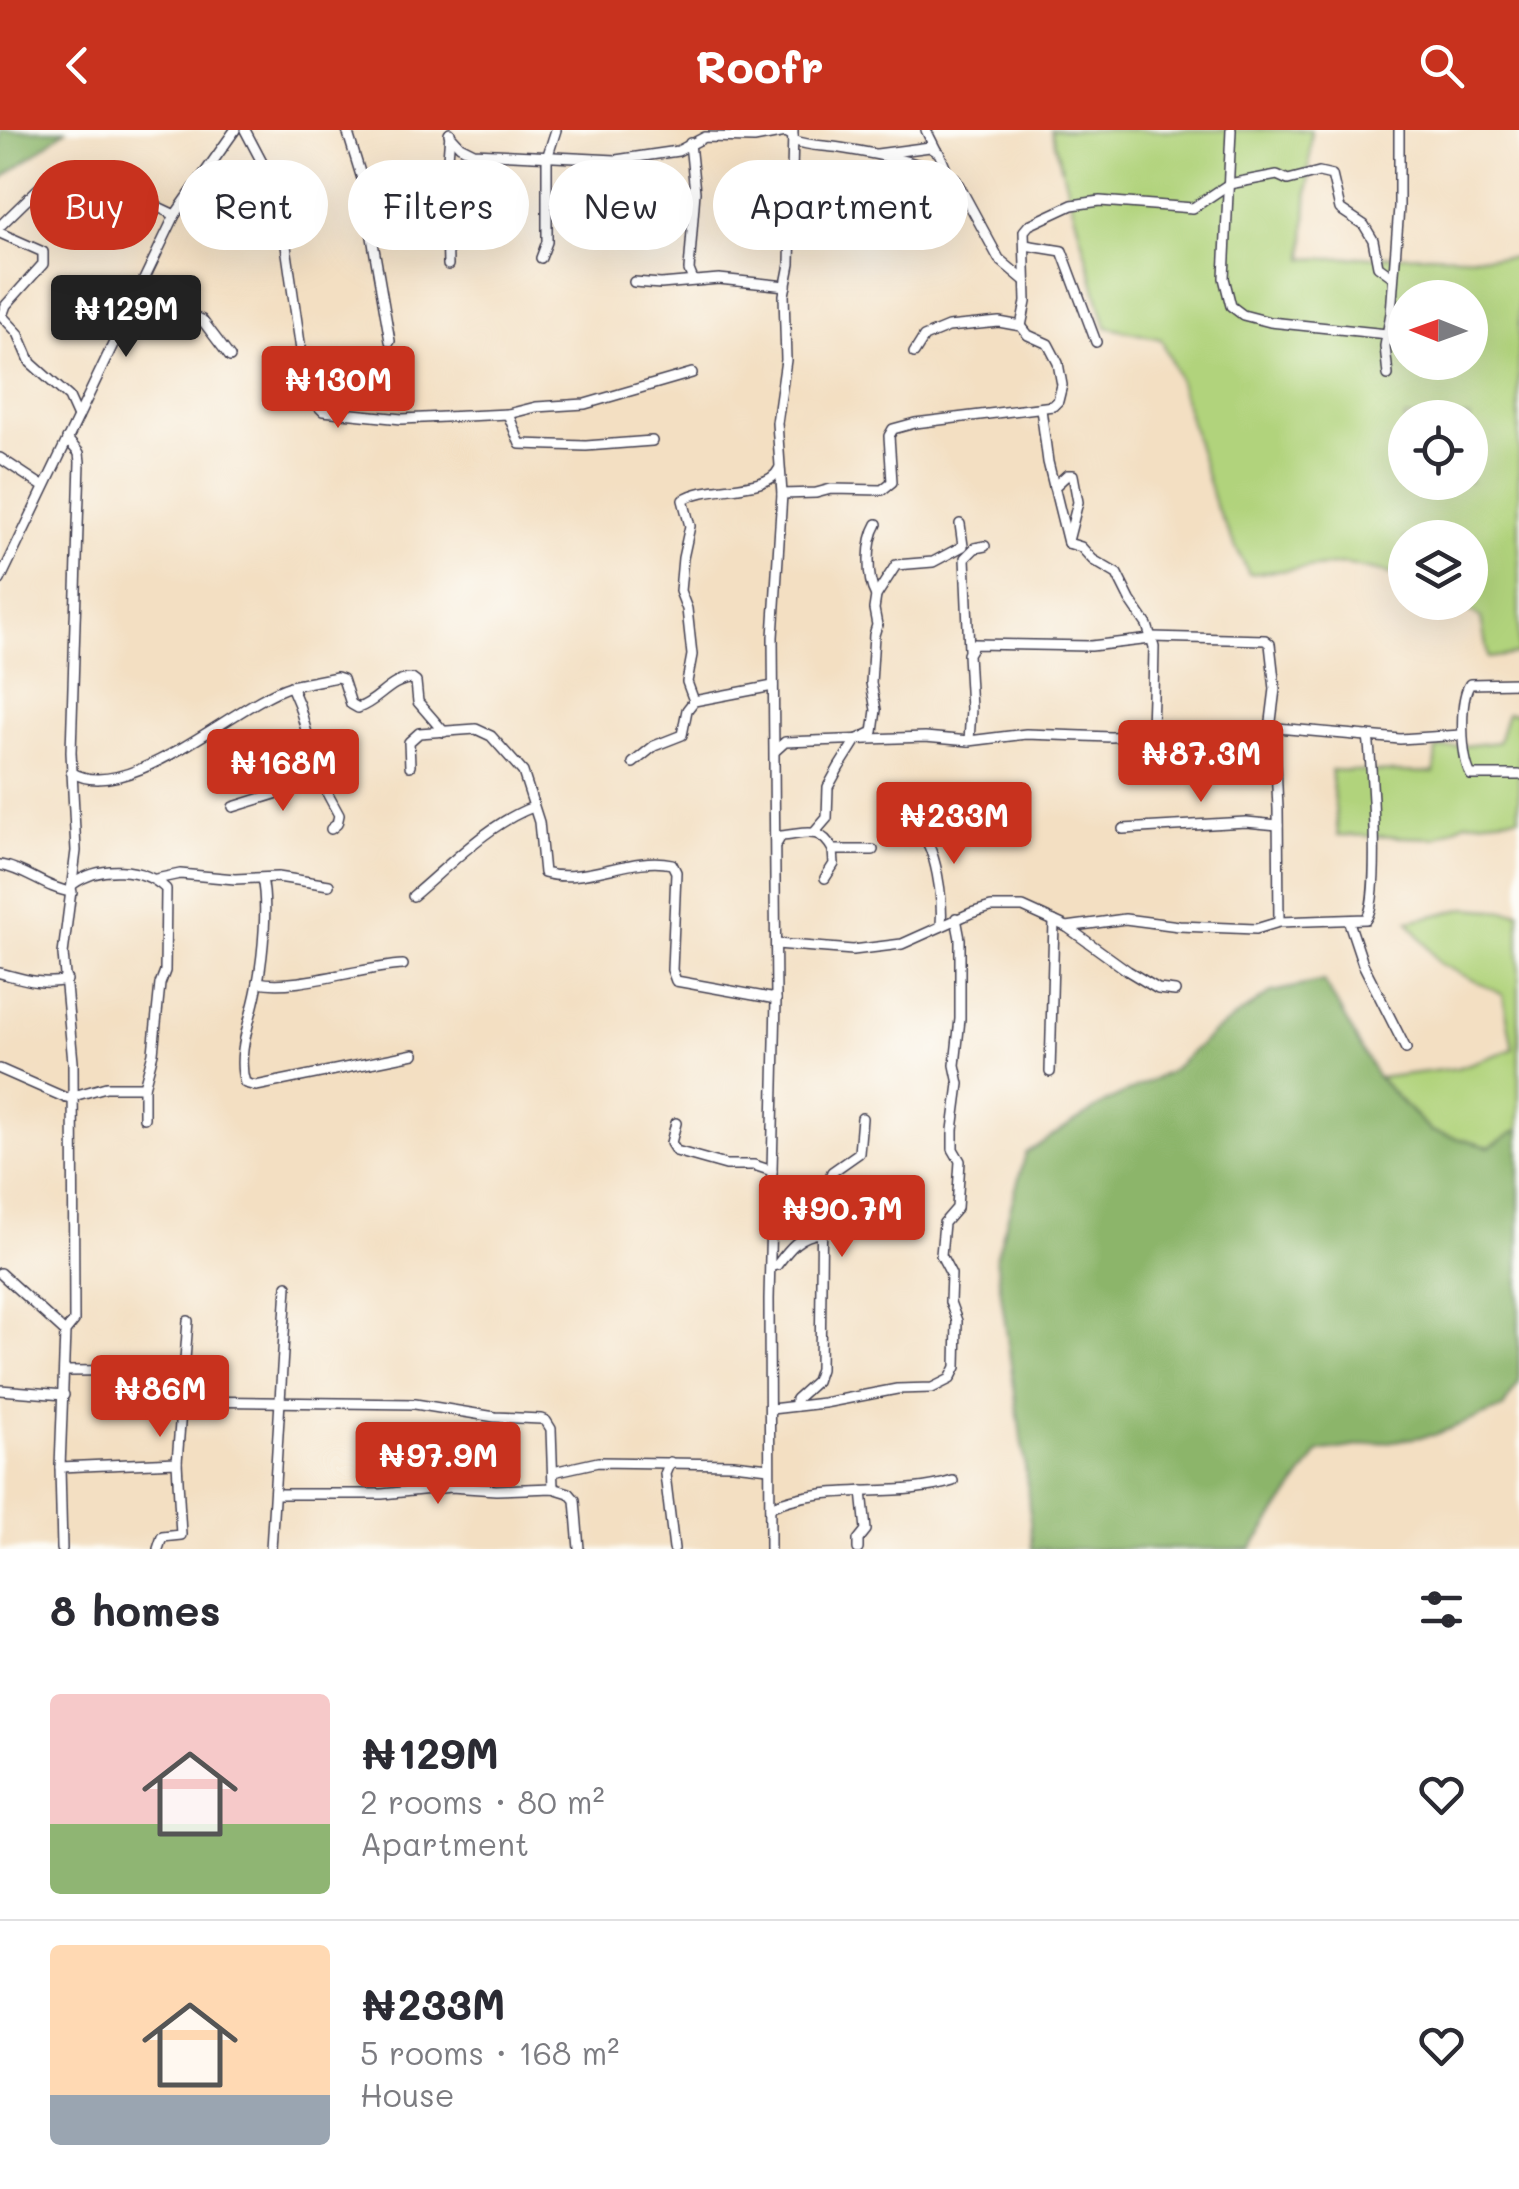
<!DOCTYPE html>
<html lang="en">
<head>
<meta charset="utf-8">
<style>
	:root { --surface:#fff; --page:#f2f2f3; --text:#2b2b33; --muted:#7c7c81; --line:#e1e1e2; --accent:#c8321e }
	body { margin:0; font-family:Mali,sans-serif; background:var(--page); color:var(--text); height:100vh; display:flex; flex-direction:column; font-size:38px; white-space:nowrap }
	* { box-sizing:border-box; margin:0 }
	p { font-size:32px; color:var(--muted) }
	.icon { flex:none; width:55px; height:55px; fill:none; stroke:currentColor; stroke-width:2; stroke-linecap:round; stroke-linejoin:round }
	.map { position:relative; height:1419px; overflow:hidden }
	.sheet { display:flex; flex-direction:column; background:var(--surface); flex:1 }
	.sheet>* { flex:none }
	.guide { position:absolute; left:30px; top:30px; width:1000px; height:90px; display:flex; gap:20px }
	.needle { width:65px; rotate:271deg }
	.fabs { position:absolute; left:1388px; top:150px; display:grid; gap:20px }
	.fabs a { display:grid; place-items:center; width:100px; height:100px; border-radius:50%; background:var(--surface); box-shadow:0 10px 40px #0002; font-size:50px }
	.price { position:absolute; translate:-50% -85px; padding:0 22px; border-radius:10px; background:var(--accent); color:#fff; font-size:32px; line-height:65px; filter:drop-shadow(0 2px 5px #0008) }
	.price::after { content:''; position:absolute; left:50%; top:60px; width:30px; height:22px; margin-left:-15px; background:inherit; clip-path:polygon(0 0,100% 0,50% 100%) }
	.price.active { background:#222; color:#fff }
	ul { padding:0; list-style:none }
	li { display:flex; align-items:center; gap:30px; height:250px; padding:0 50px }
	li+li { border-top:2px solid var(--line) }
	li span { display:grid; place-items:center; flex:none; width:280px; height:200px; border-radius:10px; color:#555 }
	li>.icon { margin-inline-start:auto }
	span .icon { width:120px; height:120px; fill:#fffc; stroke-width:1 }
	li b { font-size:42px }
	h2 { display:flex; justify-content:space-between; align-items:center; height:120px; padding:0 50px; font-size:42px }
	.tag { padding:0 35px; border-radius:45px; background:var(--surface); box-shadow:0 10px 40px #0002; font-size:35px; line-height:90px }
	.tag.active { background:var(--accent); color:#fff }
	header { display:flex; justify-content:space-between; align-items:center; height:130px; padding:0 50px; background:var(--accent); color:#fff; font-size:45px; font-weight:700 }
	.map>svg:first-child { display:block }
	.green { fill:#b1d37b; stroke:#6a7a5b; stroke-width:2.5; fill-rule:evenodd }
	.forest { fill:#8cb56b; stroke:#576c53; stroke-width:2.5 }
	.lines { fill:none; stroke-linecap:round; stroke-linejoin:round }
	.minor-casing { stroke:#413e4f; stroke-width:12 }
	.minor { stroke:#fff; stroke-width:9 }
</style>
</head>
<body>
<header><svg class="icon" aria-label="back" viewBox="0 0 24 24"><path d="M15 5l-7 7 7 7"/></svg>Roofr<svg class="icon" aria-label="search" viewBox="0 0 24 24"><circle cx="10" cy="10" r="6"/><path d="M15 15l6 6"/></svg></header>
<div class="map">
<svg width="1519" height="1419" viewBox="0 0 1519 1419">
	<rect width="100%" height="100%" fill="#fdfcf7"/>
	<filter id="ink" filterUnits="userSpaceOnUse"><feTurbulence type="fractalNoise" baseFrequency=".01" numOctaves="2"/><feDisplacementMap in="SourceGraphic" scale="20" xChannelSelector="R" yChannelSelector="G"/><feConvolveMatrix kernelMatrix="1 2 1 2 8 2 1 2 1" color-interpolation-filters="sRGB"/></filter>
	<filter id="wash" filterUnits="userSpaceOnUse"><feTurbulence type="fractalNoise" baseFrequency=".0048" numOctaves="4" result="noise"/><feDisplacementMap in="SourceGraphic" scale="40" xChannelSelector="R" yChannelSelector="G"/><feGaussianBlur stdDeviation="2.25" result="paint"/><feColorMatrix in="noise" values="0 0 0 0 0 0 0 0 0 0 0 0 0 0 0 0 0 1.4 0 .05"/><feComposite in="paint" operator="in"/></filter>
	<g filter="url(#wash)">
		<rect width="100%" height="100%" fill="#f3dfc2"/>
		<g class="green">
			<path d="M 1051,0 L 1311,0 L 1304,129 L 1430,125 L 1519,128 L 1519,524 L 1488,528 L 1481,488 L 1456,473 L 1470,472 L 1470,408 L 1405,408 L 1405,447 L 1344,434 L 1249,444 L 1215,375 L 1177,245 L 1161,209 L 1106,197 ZM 1405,168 L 1470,168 L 1470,232 L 1405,232 ZM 1405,288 L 1470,288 L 1470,352 L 1405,352 Z"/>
			<path d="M 1507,583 L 1519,584 L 1519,687 L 1466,692 L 1435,708 L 1338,705 L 1331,640 L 1434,643 L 1436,619 L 1498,612 Z"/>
			<path d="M 1467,778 L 1519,782 L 1519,999 L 1489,1017 L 1431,1001 L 1378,948 L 1457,938 L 1513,919 L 1503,865 L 1439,833 L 1408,791 Z"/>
		</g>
		<g class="forest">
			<path d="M 0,0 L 66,0 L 0,50 Z"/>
			<path d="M 1324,851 L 1378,948 L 1430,1001 L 1489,1017 L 1519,999 L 1519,1253 L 1503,1278 L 1434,1305 L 1319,1322 L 1251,1419 L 1032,1419 L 1027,1350 L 996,1128 L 1026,1023 L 1106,972 L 1171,941 L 1214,902 L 1272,862 Z"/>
		</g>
	</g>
	<g filter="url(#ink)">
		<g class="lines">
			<g class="minor-casing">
				<g id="minor">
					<path d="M 245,0 L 265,38 L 273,76 L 286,116 L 306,255 L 310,268 L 323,281 L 402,289 L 508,284 L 520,314 L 586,316 L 652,311"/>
					<path d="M 347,0 L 362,49 L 390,211"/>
					<path d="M 926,0 L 936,20"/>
					<path d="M 1231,0 L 1224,148 L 1231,176 L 1243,185 L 1270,192 L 1387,204"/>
					<path d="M 449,4 L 460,16 L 474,23 L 616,30 L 678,21 L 705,7 L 754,8 L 786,2 L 793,6"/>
					<path d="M 793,10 C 810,17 823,15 840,18 C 879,24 920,32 955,48 L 999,129 L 1025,151"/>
					<path d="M 690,13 L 695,62 L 689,140 L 693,150"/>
					<path d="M 877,24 L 930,17 L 939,23 L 948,44"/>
					<path d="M 0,96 L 42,55 L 62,42 L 107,53 L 175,85"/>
					<path d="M 0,103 L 43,122 L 43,134 L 6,175 L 2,186 L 18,203 L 31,233 L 69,267 L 78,287"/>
					<path d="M 1025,115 L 1062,121 L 1096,212"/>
					<path d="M 541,128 L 547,112 L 547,28 L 556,0"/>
					<path d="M 448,135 L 446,54 L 450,3"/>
					<path d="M 634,152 L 661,154 L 719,149 L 786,156"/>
					<path d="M 139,160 L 202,190 L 230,227"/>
					<path d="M 1021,196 L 1026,172 L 1024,101 L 1029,95 L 1072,75 L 1100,71 L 1193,78 L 1229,54 L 1277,45 L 1288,50 L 1319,42 L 1332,45 L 1340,79 L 1364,95 L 1373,110 L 1378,136 L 1393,147"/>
					<path d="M 1388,245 L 1385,216 L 1391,183 L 1399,77 L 1399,0"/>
					<path d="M 1041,279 L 1048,332 L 1068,413"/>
					<path d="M 508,284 L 536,277 L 585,274 L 692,243"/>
					<path d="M 0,328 L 44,357"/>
					<path d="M 1054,357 L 1067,345 L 1073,345 L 1078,372 L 1068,411"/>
					<path d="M 782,364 L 816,363 L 831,359 L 882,360 L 892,352 L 889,306 L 893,299 L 915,293 L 1053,276 L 1058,271 L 1062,255 L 1058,233 L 1048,214 L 1028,205 L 1021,196 L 999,192 L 948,197 L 924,207 L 914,223"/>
					<path d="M 1068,413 L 1081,417 L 1093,430 L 1117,444 L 1130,470 L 1147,495 L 1154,517 L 1153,567 L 1152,597 L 1146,604"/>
					<path d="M 0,450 L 175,85 L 235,0"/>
					<path d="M 876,466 C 866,448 867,411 877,394"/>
					<path d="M 1151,507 L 1265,510 L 1270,514 L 1275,559 L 1270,599 L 1275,612 L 1278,679 L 1279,792"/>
					<path d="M 969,520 L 965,428 L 975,418 L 985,416"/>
					<path d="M 1519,553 L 1470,554 C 1459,570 1461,627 1471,645 L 1519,645"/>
					<path d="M 291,556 L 337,547 L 343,549 L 351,574 L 358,578 C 379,571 390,549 412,549 L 416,552 L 418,572 L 444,602"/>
					<path d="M 694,571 L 687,552 L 692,525 L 687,479 L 680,461 L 683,428 L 690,396 L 683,370 C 706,353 768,364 779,339"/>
					<path d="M 969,611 L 971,579 L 968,524 L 974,514 L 1091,516 L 1151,509"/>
					<path d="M 775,621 L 785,612 L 925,607 L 969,611 L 1026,604 L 1111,607 L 1277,598 L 1400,609 L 1461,605"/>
					<path d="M 633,633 L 654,616 L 682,605 L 687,580 L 694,571 L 773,556"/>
					<path d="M 410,636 L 409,612 L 419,603 L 476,599 L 491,606 L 523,642 L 539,692 L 544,743 C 585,755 630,725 672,734 L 676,742 L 672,840 L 676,851 L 776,869"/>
					<path d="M 71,642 C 127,677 237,572 291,556 L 299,575 L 320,650 L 339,685 L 337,694 L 331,699"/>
					<path d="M 233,677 L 320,650"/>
					<path d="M 917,699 C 937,715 943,771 941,796"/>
					<path d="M 1123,699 L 1246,692 L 1278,695"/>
					<path d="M 814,703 L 827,688 L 828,657 L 839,637 L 856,610 L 873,602 L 876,580 L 871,553 L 874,505 L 877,495 L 874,479 L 876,466 L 896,435 L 933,432 L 963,416 L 960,394"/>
					<path d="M 777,713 L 781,706 C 806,704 819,695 833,720 L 873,720"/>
					<path d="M 0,735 C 26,739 46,759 72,762"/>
					<path d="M 825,748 L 834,734 L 833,720"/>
					<path d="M 156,749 L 180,744 L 235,749 L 278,747 L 329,755"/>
					<path d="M 262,749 C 268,774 263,825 258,852 C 254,883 235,921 245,953 L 256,956 L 414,924"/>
					<path d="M 73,754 C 99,735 143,736 166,759 L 165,841 L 160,854 L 153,923 L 144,957 L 144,988"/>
					<path d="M 413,766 C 450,735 488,694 533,677"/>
					<path d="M 1349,792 L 1363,834 L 1406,919"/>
					<path d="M 1067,797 L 1125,789 L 1179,796 L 1256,799 L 1279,792 L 1366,789 C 1381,772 1372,635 1368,606"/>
					<path d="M 776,814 L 853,820 L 902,814 L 971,783 L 991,777 L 1023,777 L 1067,797 L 1128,841 L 1158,859 L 1175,861"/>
					<path d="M 0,843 C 23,849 43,856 67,850"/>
					<path d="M 258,852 C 296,860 360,837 403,835"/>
					<path d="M 0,939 L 66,968 L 106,957 L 144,957"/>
					<path d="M 1050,942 L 1054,791"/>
					<path d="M 676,993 L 671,1013 L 676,1021 L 726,1035 L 754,1035 L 772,1041"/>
					<path d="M 771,1136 L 777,1135 C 789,1119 799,1105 821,1103"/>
					<path d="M 0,1143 L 65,1202"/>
					<path d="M 66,1241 L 184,1240"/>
					<path d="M 0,1260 L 64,1265"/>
					<path d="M 184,1271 L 415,1274 L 495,1287 L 541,1289 L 546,1291 L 551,1299 L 553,1358"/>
					<path d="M 796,1276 L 796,1269 L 816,1251 L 820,1239 L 822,1067 L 832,1042 L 859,1023 L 862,988"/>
					<path d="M 771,1279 L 824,1273 L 897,1259 L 932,1258 L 950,1249 L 956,1237 L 957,1191 L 950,1172 L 951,1144 L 941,1125 L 944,1093 L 957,1078 L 960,1031 L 953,1019 L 953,1000 L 959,954 L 955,935 L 960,889 L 960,809 L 956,788"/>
					<path d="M 670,1332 L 665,1344 L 674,1419"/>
					<path d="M 60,1337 L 177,1332"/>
					<path d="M 553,1342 L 598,1332 L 733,1334 L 769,1338"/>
					<path d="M 276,1364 L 382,1364 L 451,1357 L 496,1360 L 553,1358 L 569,1363 L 575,1370 L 579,1419"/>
					<path d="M 770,1377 C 827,1352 896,1369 953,1351"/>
					<path d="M 62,1419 L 60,1337 L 65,1202 L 74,1191 L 73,932 L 63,824 L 76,721 L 71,622 L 80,332 L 79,323 L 67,309"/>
					<path d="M 158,1419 L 162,1407 L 181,1405 L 177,1332 L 188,1191"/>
					<path d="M 271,1419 L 287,1156"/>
					<path d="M 770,1419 L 769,1169 L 776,869 L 773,507 L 782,364 L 777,293 L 786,230 L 784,165 L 790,134 L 793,0"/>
					<path d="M 858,1419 L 858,1410 L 866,1400 L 862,1361"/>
				</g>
			</g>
			<use href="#minor" class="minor"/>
		</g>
	</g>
</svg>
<div class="fabs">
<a><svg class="needle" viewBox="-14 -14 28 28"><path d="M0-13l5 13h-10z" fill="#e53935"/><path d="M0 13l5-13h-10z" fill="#7c7c81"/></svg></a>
<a><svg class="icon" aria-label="locate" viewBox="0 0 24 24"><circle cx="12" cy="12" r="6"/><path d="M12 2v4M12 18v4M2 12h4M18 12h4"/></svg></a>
<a><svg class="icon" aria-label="layers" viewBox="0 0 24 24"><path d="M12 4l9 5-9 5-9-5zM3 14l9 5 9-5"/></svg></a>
</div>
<b class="price active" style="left:126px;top:230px">₦129M</b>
<b class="price" style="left:338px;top:301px">₦130M</b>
<b class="price" style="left:1201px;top:675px">₦87.3M</b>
<b class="price" style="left:283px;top:684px">₦168M</b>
<b class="price" style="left:954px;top:737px">₦233M</b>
<b class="price" style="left:842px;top:1130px">₦90.7M</b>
<b class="price" style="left:160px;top:1310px">₦86M</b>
<b class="price" style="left:438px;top:1377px">₦97.9M</b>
<div class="guide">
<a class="tag active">Buy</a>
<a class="tag">Rent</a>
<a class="tag">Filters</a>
<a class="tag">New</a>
<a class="tag">Apartment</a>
</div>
</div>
<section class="sheet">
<h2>8 homes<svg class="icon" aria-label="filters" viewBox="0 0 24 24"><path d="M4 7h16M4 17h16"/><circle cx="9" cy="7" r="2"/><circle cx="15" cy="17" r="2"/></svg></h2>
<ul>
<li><span style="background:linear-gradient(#f6c9c9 65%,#8fb573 0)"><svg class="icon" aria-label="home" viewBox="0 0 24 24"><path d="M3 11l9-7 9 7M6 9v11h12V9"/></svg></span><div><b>₦129M</b><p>2 rooms · 80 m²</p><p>Apartment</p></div><svg class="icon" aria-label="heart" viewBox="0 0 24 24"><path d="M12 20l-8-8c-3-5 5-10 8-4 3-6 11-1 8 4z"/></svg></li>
<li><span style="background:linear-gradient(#ffd9b3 75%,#9aa5b1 0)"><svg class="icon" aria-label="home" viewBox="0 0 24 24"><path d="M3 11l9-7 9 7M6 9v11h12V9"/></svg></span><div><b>₦233M</b><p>5 rooms · 168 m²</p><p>House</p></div><svg class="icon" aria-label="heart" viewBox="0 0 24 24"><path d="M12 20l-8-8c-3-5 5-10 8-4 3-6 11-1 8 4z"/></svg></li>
</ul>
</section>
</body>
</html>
